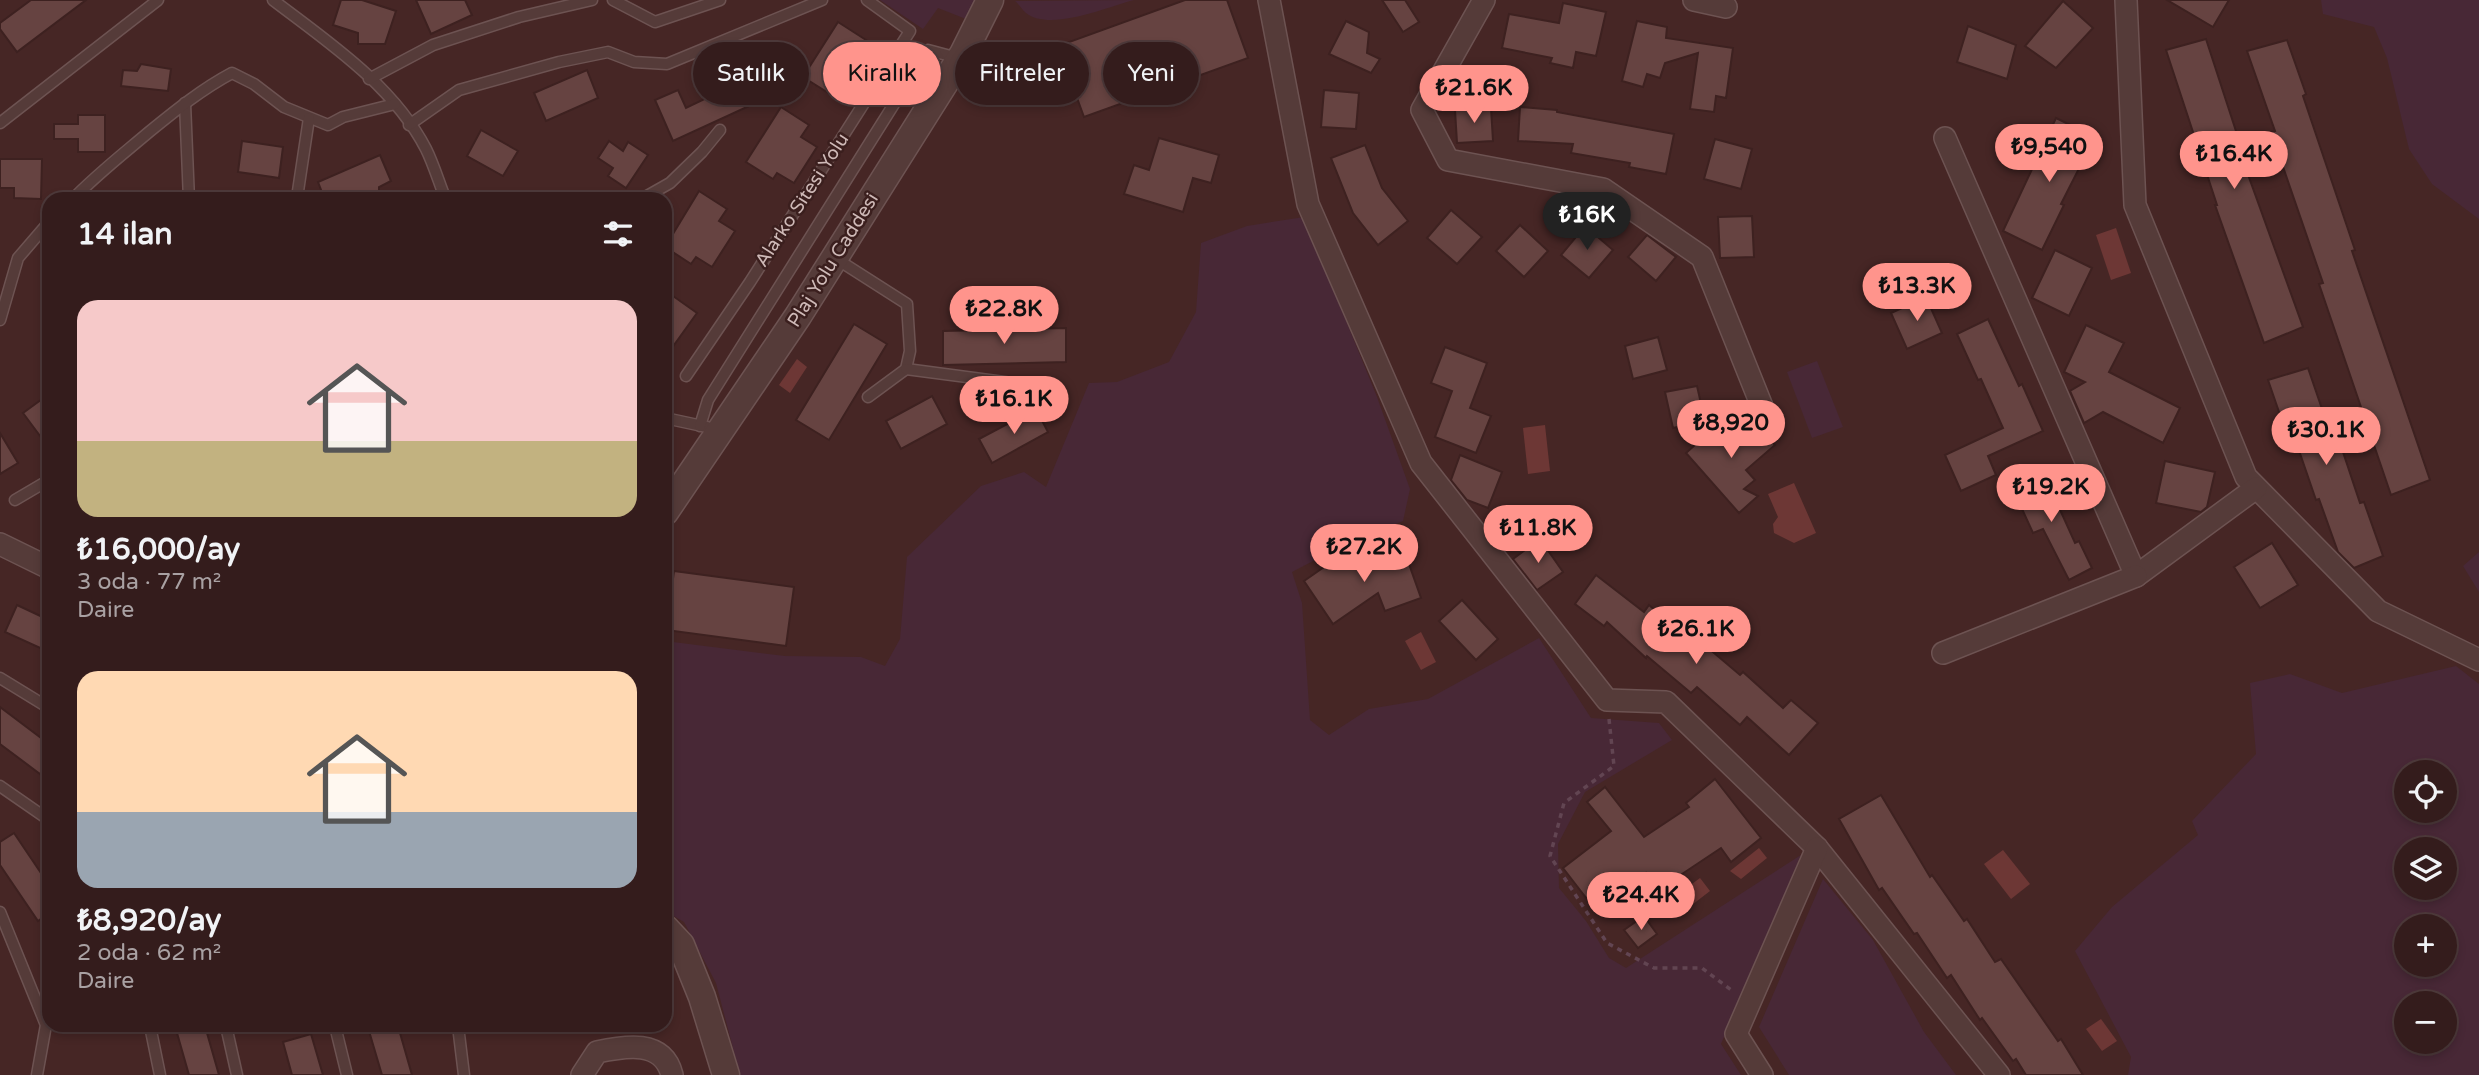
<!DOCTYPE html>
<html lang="tr">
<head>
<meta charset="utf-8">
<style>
	:root { --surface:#341c1c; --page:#3f2929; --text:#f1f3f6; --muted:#a9a1a3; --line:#4e3a3b; --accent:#ff948c }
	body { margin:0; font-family:"Varela Round",sans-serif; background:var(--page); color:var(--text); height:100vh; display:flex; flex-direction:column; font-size:26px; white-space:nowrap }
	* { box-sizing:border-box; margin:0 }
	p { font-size:23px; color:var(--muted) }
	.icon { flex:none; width:38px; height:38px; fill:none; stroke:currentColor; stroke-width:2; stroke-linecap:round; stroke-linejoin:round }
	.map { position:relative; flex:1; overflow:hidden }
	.details { position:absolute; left:42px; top:192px; width:630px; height:840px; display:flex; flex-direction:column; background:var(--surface); border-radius:21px; box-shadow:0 4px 10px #0003,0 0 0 2px var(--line) }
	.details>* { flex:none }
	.guide { position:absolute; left:693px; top:42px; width:665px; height:63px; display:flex; gap:14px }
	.controls { position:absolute; left:2394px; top:760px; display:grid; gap:14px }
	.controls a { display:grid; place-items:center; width:63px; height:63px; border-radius:50%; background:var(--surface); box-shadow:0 4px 10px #0003,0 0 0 2px var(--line); font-size:35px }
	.price { position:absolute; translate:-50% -60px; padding:0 16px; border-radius:24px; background:var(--accent); color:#111; font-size:23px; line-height:46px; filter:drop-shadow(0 2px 4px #0008) }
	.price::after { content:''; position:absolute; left:50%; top:42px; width:21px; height:16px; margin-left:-10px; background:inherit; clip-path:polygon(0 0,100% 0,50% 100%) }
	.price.active { background:#222; color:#fff }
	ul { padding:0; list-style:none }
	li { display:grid; align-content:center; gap:14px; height:371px; padding:0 35px }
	li span { display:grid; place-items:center; height:217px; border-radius:21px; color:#555 }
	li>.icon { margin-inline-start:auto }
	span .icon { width:126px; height:126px; fill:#fffc; stroke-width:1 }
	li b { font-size:30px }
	h2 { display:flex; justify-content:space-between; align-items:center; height:84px; padding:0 35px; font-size:30px }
	.chip { padding:0 24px; border-radius:32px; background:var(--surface); box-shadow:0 4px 10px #0003,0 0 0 2px var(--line); font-size:24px; line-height:63px }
	.chip.active { background:var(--accent); color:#111 }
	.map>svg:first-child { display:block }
	.green { fill:#482836; fill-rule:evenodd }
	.water { fill:#6d3735 }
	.building { fill:#664341; stroke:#3d2120; stroke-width:2 }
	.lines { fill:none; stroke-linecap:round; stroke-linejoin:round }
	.service-casing { stroke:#6d5352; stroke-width:13 }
	.minor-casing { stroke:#6d5352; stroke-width:24 }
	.tertiary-casing { stroke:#6d5352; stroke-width:29 }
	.path { stroke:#624552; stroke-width:3.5; stroke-dasharray:5 5; stroke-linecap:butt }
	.service { stroke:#553b39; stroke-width:10 }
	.minor { stroke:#553b39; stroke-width:21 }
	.tertiary { stroke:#553b39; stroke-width:26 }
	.labels { text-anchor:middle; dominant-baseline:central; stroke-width:5; stroke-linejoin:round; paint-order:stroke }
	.street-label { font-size:19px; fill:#ceb9b7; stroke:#3b1f1e }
</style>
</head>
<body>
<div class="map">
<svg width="2479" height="1075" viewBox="0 0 2479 1075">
	<rect width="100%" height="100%" fill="#462625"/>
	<g class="green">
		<path d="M 880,0 L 975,0 L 966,19 L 938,8 L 923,29 Z"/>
		<path d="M 1134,0 C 1107,7 1050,32 1026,13 C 1022,10 1019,4 1015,1 Z"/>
		<path d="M 2321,0 L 2479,0 L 2479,219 L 2432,184 L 2409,149 L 2387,58 L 2374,27 L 2323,14 Z"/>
		<path d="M 1304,217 L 1377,397 L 1410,489 L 1403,521 L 1334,550 L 1292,572 L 1302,603 L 1310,720 L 1329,735 L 1369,709 L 1428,699 L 1539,638 L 1591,718 L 1659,723 L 1672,740 L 1585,792 L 1558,844 L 1559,888 L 1586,921 L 1609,958 L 1626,968 L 1801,855 L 1721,1044 L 1741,1075 L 740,1075 L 716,983 L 684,922 L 665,911 L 665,641 L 785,656 L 861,657 L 885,666 L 900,639 L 907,557 L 981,486 L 1024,472 L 1046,487 L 1089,383 L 1117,382 L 1169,362 L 1196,312 L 1201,243 L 1247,226 Z"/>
		<path d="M 1817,361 L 1843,427 L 1812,438 L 1787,372 Z"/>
		<path d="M 2479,552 L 2479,592 L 2463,566 Z"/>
		<path d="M 2456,666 L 2479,684 L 2479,1075 L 2128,1075 L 2131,1057 L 2075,951 L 2112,907 L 2198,835 L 2192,821 L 2256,754 L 2250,683 L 2290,674 L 2342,693 ZM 2406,772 L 2445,772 L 2445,810 L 2406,810 ZM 2406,849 L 2445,849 L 2445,887 L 2406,887 ZM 2406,926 L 2445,926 L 2445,964 L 2406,964 ZM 2406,1003 L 2445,1003 L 2445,1041 L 2406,1041 Z"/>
		<path d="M 1823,879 L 1873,940 L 1924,1032 L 1956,1075 L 1789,1075 L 1759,1027 Z"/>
	</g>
	<g class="water">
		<path d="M 2116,228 L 2131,273 L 2111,280 L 2096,235 Z"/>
		<path d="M 797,359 L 807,367 L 790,393 L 779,385 Z"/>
		<path d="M 1545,425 L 1550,471 L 1528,474 L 1523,428 Z"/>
		<path d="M 1794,483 L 1816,533 L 1794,543 L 1774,533 L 1773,524 L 1778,517 L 1768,494 Z"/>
		<path d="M 1421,632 L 1436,662 L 1421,670 L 1405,641 Z"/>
		<path d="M 1759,848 L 1767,858 L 1741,879 L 1730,871 Z"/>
		<path d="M 2003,850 L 2030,884 L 2011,899 L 1984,864 Z"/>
		<path d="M 1700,878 L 1710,891 L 1679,915 L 1669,901 Z"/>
		<path d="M 2101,1019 L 2117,1041 L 2102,1051 L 2086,1029 Z"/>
	</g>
	<g class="building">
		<path d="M 31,0 L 86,0 L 17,52 L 0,29 L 0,23 Z"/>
		<path d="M 341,0 L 362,0 L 396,11 L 385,44 L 358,44 L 358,33 L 333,25 Z"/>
		<path d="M 416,0 L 465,0 L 472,15 L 431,34 Z"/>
		<path d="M 1185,0 L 1227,0 L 1248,58 L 1084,117 L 1058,46 Z"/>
		<path d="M 1382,0 L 1405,0 L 1419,22 L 1403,32 Z"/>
		<path d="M 2167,0 L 2229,0 L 2213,27 Z"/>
		<path d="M 2063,1 L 2093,28 L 2056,68 L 2025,46 Z"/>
		<path d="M 1563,3 L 1606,12 L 1596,56 L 1576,52 L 1573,68 L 1550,63 L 1552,58 L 1502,48 L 1509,14 L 1559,23 Z"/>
		<path d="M 1346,21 L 1369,32 L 1367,53 L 1380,59 L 1371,73 L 1329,54 Z"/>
		<path d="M 1637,21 L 1667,27 L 1666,38 L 1733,48 L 1726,98 L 1716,96 L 1714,112 L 1690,109 L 1698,53 L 1665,63 L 1660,78 L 1647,74 L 1643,87 L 1622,81 Z"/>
		<path d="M 838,22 L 866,40 L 858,52 L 874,62 L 851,98 L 835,88 L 830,94 L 803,77 Z"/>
		<path d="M 1968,26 L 2016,45 L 2007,79 L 1957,62 Z"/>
		<path d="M 2206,39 L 2248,168 L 2246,169 L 2303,327 L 2264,343 L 2215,205 L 2217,205 L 2166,50 Z"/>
		<path d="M 2287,40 L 2306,94 L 2303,96 L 2355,250 L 2352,251 L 2430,480 L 2391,495 L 2319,284 L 2323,283 L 2271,132 L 2275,131 L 2247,51 Z"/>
		<path d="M 733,61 L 741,79 L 751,81 L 760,101 L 673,141 L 655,100 L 678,90 L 686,108 L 717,93 L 707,72 Z"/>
		<path d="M 141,64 L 171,69 L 168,91 L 121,86 L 123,70 L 137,71 Z"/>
		<path d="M 587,70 L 598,98 L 546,121 L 534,93 Z"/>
		<path d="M 1324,90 L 1359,93 L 1356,129 L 1321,127 Z"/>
		<path d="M 781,107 L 809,125 L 801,137 L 817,147 L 794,183 L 777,173 L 773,179 L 746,162 Z"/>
		<path d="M 1520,107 L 1557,110 L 1557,112 L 1674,134 L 1666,174 L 1629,167 L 1630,163 L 1571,153 L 1573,144 L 1518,141 Z"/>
		<path d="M 1491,108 L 1493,141 L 1457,143 L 1455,110 Z"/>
		<path d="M 78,115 L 105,115 L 105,152 L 78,152 L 78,139 L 54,139 L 54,124 L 78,124 Z"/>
		<path d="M 2056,118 L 2095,137 L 2061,204 L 2064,205 L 2042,250 L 2003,231 Z"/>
		<path d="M 481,130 L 518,151 L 503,176 L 467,156 Z"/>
		<path d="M 1159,138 L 1219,155 L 1211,183 L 1193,178 L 1183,212 L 1124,194 L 1134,165 L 1149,170 Z"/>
		<path d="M 1715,139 L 1752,149 L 1741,189 L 1704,179 Z"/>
		<path d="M 242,141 L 283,147 L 279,178 L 238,172 Z"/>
		<path d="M 609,141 L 623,151 L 628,142 L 648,155 L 626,188 L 608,176 L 613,168 L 598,158 Z"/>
		<path d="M 1365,145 L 1382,188 L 1408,221 L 1378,245 L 1353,213 L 1331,158 Z"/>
		<path d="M 380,155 L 391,181 L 379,187 L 379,200 L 325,200 L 318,182 Z"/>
		<path d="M 0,159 L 42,159 L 41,199 L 14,198 L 14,188 L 0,188 Z"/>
		<path d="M 699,191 L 727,209 L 719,221 L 735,231 L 712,267 L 696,257 L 691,264 L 665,247 Z"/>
		<path d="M 1451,210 L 1482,237 L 1457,264 L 1427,238 Z"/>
		<path d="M 1752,216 L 1754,257 L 1720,258 L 1718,217 Z"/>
		<path d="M 1520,225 L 1548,251 L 1524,277 L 1496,251 Z"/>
		<path d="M 1585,226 L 1613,250 L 1589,278 L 1561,255 Z"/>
		<path d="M 1647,235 L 1676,257 L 1656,281 L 1628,257 Z"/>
		<path d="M 2055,250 L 2092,268 L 2069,316 L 2032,298 Z"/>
		<path d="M 673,296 L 697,313 L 674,345 L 665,338 L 665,307 Z"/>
		<path d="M 1926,297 L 1942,333 L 1907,349 L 1891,313 Z"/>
		<path d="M 1988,319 L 2019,386 L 2022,384 L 2043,431 L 1988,456 L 1996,475 L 1961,491 L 1945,455 L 2003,428 L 1981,379 L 1978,380 L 1957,334 Z"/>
		<path d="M 854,324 L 887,344 L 829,440 L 796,420 Z"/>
		<path d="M 2086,325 L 2124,343 L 2109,372 L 2180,408 L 2163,443 L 2103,412 L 2084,423 L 2070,391 L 2085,382 L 2064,372 Z"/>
		<path d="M 1066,328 L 1066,362 L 943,365 L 943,331 Z"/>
		<path d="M 1658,337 L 1667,370 L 1633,379 L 1625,346 Z"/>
		<path d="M 1445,347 L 1487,363 L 1470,408 L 1491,416 L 1476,453 L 1435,437 L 1452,391 L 1431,383 Z"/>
		<path d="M 2308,368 L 2330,432 L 2336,431 L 2360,503 L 2364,502 L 2383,556 L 2354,568 L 2338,552 L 2319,499 L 2316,500 L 2294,436 L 2288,438 L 2268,380 Z"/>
		<path d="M 1697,386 L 1705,421 L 1673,428 L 1665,392 Z"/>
		<path d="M 49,394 L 49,448 L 23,413 Z"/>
		<path d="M 932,396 L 947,424 L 901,449 L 886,421 Z"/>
		<path d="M 1036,409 L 1048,432 L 992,463 L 979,439 Z"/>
		<path d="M 1725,418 L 1740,434 L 1754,422 L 1775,445 L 1746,470 L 1755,480 L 1744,489 L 1758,496 L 1739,513 L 1686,453 Z"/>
		<path d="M 0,433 L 18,463 L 0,474 Z"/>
		<path d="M 1460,455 L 1502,472 L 1488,508 L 1467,500 L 1451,480 Z"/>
		<path d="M 2165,461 L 2215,472 L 2207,507 L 2201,512 L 2156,503 Z"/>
		<path d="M 2043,472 L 2075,543 L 2079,541 L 2092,568 L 2069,580 L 2043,529 L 2033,533 L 2012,487 Z"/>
		<path d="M 1540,539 L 1563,572 L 1537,590 L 1513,559 Z"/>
		<path d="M 2272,543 L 2298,585 L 2260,608 L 2234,567 Z"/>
		<path d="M 1404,550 L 1421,598 L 1385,611 L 1378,593 L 1333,624 L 1304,581 L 1337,558 L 1342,566 Z"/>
		<path d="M 674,571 L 794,587 L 786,646 L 666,630 Z"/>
		<path d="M 1596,575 L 1644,612 L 1649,605 L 1690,641 L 1694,636 L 1740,675 L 1743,672 L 1783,708 L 1791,700 L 1818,723 L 1789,755 L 1747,717 L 1740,725 L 1697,687 L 1691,693 L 1647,656 L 1646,658 L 1607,622 L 1604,626 L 1575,604 Z"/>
		<path d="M 1462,600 L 1498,639 L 1476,660 L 1439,621 Z"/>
		<path d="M 17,605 L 49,620 L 49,652 L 5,632 Z"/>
		<path d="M 0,707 L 49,744 L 49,761 L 40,774 L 0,744 Z"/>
		<path d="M 1715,779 L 1761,838 L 1731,862 L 1721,848 L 1658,890 L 1646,873 L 1597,912 L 1563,868 L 1611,831 L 1587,802 L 1605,787 L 1644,837 L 1689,807 L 1686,803 Z"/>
		<path d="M 1881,795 L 1930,877 L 1932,875 L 1964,921 L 1967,919 L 1995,962 L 2001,959 L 2058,1041 L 2061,1039 L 2083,1075 L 2026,1075 L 2016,1059 L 2013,1061 L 1982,1018 L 1980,1020 L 1951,975 L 1947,978 L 1917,933 L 1914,934 L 1882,888 L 1879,890 L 1839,819 Z"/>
		<path d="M 14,833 L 49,885 L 49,913 L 38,921 L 0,865 L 0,842 Z"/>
		<path d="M 1644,916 L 1657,934 L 1638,948 L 1624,930 Z"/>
		<path d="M 175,1026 L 205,1026 L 219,1075 L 189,1075 Z"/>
		<path d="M 388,1026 L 398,1026 L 412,1075 L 382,1075 L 369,1031 Z"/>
		<path d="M 311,1034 L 323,1075 L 292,1075 L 283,1042 Z"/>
	</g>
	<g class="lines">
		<g class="service-casing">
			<g id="service">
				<path d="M 273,0 C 328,42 393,85 426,149 C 434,165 439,183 446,200"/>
				<path d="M 613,0 L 655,22 L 720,0"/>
				<path d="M 369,79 L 433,45 L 519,17 L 592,0"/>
				<path d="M 185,103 L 189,200"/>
				<path d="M 0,123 L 158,0"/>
				<path d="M 409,125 L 459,90 L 559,62 L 608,52 L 634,62 L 667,64 L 822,0"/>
				<path d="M 72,200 C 96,175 123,154 149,132 C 176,110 202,89 232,73 L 254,84 L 284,107 L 328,125 L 343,117 L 395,104"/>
				<path d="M 300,200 L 298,191 L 309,118"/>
				<path d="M 640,200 L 670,183 L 702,152 L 720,130"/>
				<path d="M 835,258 L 907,304 L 910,351 L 906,369 L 868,397"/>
				<path d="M 0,320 L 18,258 L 49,222"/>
				<path d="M 906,369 L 1058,389"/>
				<path d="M 686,376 L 750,282 L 910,31 L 867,0"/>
				<path d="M 665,418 L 707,427"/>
				<path d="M 700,426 L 708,400 L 928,50 L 958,58"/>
				<path d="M 15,500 L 49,480"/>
				<path d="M 0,678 L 49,708"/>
				<path d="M 0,786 L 49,820"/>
				<path d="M 0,912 L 46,1025 L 37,1075"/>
				<path d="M 150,1026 L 160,1075"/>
				<path d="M 226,1026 L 237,1075"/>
				<path d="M 335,1026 L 347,1075"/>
				<path d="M 458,1026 L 464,1075"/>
			</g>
		</g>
		<g class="minor-casing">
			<g id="minor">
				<path d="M 1269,0 L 1308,204 L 1421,463 L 1607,700 L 1666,702 L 1817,848 L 1999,1075"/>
				<path d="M 1484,0 L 1422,110 L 1448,160 L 1603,189 L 1702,257 L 1765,414"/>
				<path d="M 1694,0 L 1726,7"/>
				<path d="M 2126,0 L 2135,205 L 2246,477 L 2378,611 L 2479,660"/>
				<path d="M 1945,138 L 2136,576 L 2256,488"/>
				<path d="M 0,544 L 49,568"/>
				<path d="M 1943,653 L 2136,576"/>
				<path d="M 582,1075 L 597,1052 C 625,1046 663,1039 672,1075"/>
				<path d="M 1762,1075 L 1736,1034 L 1817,848"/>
			</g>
		</g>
		<g class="tertiary-casing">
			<g id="tertiary">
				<path d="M 665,512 L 798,316 L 963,54 L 990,0"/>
				<path d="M 665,928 L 681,945 L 702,997 L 726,1075"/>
			</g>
		</g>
		<path class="path" d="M 1609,719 L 1614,766 L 1564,803 L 1550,856 L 1607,943 L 1654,968 L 1702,968 L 1734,992"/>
		<use href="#service" class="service"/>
		<use href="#minor" class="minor"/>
		<use href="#tertiary" class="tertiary"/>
	</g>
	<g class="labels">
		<g class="street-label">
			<text transform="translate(802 200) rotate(-57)">Alarko Sitesi Yolu</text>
			<text transform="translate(833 260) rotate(-58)">Plaj Yolu Caddesi</text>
		</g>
	</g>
</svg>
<div class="controls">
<a><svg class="icon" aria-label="locate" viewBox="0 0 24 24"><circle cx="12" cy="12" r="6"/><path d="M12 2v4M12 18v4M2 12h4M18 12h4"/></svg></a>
<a><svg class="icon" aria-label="layers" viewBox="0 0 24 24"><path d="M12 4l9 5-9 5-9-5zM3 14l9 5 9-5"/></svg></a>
<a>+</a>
<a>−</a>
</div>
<b class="price" style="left:1474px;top:125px">₺21.6K</b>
<b class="price" style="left:2049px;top:184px">₺9,540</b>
<b class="price" style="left:2234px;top:191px">₺16.4K</b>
<b class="price active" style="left:1587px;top:252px">₺16K</b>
<b class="price" style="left:1917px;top:323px">₺13.3K</b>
<b class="price" style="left:1004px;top:346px">₺22.8K</b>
<b class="price" style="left:1014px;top:436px">₺16.1K</b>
<b class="price" style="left:1731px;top:460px">₺8,920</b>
<b class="price" style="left:2326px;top:467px">₺30.1K</b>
<b class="price" style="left:2051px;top:524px">₺19.2K</b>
<b class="price" style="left:1538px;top:565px">₺11.8K</b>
<b class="price" style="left:1364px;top:584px">₺27.2K</b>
<b class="price" style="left:1696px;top:666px">₺26.1K</b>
<b class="price" style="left:1641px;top:932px">₺24.4K</b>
<div class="guide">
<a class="chip">Satılık</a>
<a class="chip active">Kiralık</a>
<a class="chip">Filtreler</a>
<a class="chip">Yeni</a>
</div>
<section class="details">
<h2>14 ilan<svg class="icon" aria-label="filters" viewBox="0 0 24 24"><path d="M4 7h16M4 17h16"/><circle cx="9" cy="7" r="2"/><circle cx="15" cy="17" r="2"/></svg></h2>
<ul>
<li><span style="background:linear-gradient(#f6c9c9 65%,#c2b280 0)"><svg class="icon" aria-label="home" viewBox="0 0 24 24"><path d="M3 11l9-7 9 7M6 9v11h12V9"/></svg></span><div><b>₺16,000/ay</b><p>3 oda · 77 m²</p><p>Daire</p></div></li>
<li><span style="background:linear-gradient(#ffd9b3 65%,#9aa5b1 0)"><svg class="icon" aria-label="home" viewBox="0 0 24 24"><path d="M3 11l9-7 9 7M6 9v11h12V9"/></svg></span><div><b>₺8,920/ay</b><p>2 oda · 62 m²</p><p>Daire</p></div></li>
</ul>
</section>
</div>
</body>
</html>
